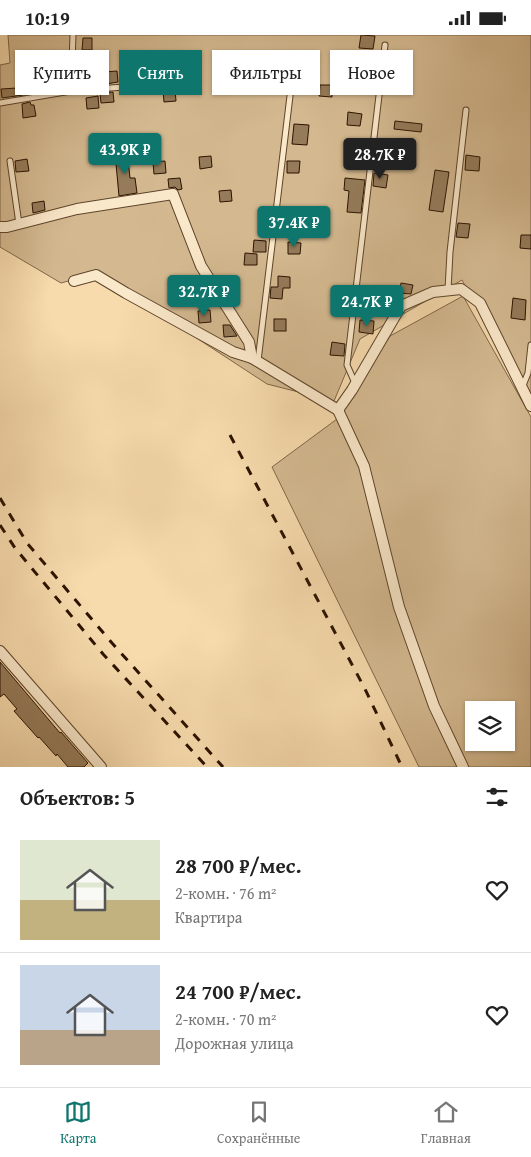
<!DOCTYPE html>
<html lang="ru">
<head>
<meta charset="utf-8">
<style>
	:root { --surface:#fff; --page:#f2f2f2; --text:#222; --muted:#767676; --line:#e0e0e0; --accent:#0f766e }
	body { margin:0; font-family:"Gentium Book Plus",serif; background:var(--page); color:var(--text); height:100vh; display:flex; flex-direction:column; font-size:19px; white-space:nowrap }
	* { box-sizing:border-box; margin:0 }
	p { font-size:16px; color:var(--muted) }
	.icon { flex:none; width:28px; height:28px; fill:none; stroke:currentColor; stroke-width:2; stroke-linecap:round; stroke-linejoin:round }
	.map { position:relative; height:732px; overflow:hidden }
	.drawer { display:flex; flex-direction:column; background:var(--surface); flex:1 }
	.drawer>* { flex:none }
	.banner { position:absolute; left:15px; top:15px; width:501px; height:45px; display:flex; gap:10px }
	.tools { position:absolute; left:465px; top:666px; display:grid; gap:10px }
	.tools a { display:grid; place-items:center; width:50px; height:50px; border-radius:0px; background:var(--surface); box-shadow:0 1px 4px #0004; font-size:25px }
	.price { position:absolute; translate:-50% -42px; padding:0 11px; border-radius:5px; background:var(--accent); color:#fff; font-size:16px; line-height:32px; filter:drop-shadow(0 1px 2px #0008) }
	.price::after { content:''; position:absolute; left:50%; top:30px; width:15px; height:11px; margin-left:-8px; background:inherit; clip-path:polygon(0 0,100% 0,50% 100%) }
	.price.current { background:#222; color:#fff }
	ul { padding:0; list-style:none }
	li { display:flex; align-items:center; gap:15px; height:125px; padding:0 20px }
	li+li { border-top:1px solid var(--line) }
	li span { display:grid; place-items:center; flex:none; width:140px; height:100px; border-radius:0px; color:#555 }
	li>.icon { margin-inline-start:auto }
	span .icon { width:60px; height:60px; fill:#fffc; stroke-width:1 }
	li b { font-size:21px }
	h2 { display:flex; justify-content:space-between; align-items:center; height:60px; padding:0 20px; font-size:21px }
	.chip { padding:0 18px; border-radius:0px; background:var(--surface); box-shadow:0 1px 4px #0004; font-size:18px; line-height:45px }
	.chip.current { background:var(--accent); color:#fff }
	.status { display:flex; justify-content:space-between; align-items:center; height:35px; padding:0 25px; background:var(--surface); direction:ltr }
	.status svg { height:14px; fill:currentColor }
	.tab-bar { display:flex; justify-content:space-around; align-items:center; height:70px; border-top:1px solid var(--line); background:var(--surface); font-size:14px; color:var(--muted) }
	.tab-bar a { display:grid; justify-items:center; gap:2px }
	.tab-bar .current { color:var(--accent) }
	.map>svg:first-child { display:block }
	.green { fill:#d4b990; stroke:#806648; fill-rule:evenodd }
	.building { fill:#957b5a; stroke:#2b1300 }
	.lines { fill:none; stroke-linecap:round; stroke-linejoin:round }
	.lane-casing { stroke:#5e452b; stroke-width:7 }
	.street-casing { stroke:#5e452b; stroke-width:12 }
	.lane { stroke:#fae8ca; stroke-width:5 }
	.street { stroke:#fae8ca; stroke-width:10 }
	.rail { stroke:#2b1300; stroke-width:3; stroke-dasharray:9 9; stroke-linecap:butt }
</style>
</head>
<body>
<div class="status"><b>10:19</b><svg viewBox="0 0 49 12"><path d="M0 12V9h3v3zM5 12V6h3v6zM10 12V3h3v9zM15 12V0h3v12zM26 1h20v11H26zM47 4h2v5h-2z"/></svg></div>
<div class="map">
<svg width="531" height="732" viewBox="0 0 531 732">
	<rect width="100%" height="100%" fill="#f7dbad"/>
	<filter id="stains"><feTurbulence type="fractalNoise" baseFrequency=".004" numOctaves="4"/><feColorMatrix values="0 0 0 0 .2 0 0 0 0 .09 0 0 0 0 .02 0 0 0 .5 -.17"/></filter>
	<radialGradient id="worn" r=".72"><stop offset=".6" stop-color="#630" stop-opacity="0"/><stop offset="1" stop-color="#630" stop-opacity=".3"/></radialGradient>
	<g class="green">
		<path d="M 8,0 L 531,0 L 531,374 L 462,245 L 360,304 L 334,366 L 267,349 L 97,238 L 61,248 L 0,212 L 0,30 L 10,28 Z"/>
		<path d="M 463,261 L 531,382 L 531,732 L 419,732 L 272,432 L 337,384 L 390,301 ZM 474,675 L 506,675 L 506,708 L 474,708 Z"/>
	</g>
	<g class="building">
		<path d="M 361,0 L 375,1 L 373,14 L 359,13 Z"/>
		<path d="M 83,3 L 92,3 L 92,15 L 82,15 Z"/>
		<path d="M 54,17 L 64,17 L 63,29 L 54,28 Z"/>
		<path d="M 193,32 L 194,43 L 182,43 L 181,33 Z"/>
		<path d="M 162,33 L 163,45 L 151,46 L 150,35 Z"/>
		<path d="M 117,36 L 118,47 L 106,49 L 105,37 Z"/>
		<path d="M 28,47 L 30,59 L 2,63 L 1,54 L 17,53 L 16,49 Z"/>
		<path d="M 320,50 L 332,50 L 332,62 L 319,61 Z"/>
		<path d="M 175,54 L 176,66 L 164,67 L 163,55 Z"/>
		<path d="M 113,57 L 114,67 L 101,68 L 100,58 Z"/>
		<path d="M 98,61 L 99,73 L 87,74 L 86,63 Z"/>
		<path d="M 30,67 L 31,70 L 34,70 L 36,81 L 23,83 L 22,69 Z"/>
		<path d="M 348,77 L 362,79 L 360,91 L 347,90 Z"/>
		<path d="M 395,86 L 422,89 L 421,97 L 394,94 Z"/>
		<path d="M 294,89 L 309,90 L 307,110 L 292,109 Z"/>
		<path d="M 127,116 L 130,143 L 135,143 L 137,158 L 119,161 L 115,118 Z"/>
		<path d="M 466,120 L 480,122 L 479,136 L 465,135 Z"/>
		<path d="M 211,121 L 212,132 L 200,134 L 199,122 Z"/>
		<path d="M 27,124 L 29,136 L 16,137 L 15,126 Z"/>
		<path d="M 165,126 L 166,138 L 154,139 L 153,127 Z"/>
		<path d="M 287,126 L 300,126 L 299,138 L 287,138 Z"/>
		<path d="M 435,135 L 449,137 L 443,177 L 429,175 Z"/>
		<path d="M 374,138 L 388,140 L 386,153 L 373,151 Z"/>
		<path d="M 180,143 L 182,154 L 178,155 L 175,152 L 169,153 L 168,144 Z"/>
		<path d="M 345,143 L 365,145 L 361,178 L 347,177 L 349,156 L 344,155 Z"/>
		<path d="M 231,155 L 232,166 L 220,167 L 219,156 Z"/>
		<path d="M 44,166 L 45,175 L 33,178 L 32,168 Z"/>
		<path d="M 281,176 L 291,176 L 291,188 L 279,187 Z"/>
		<path d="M 458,188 L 470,189 L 468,203 L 456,202 Z"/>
		<path d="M 521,200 L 531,200 L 531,214 L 520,213 Z"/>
		<path d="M 254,205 L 266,206 L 266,217 L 253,217 Z"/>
		<path d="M 288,207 L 301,208 L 300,219 L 288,219 Z"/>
		<path d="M 245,218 L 257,219 L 257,230 L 244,230 Z"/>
		<path d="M 278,241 L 290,242 L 290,253 L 283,253 L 282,264 L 270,263 L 271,252 L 278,252 Z"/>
		<path d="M 401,248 L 413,250 L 411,259 L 399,258 Z"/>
		<path d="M 513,263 L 526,265 L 525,285 L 511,283 Z"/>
		<path d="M 210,275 L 211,287 L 199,288 L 198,276 Z"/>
		<rect x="274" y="284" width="12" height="12"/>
		<path d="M 360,285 L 374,286 L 373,299 L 359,297 Z"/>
		<path d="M 223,290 L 230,290 L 237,301 L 224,302 Z"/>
		<path d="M 332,307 L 345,309 L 344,321 L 330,320 Z"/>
		<path d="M 0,627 L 60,698 L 61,697 L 88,728 L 84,732 L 68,732 L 57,719 L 56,721 L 39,702 L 38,703 L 14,676 L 17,674 L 4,659 L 0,662 Z"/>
	</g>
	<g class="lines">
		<g class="lane-casing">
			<g id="lane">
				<path d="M 71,56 L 73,0"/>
				<path d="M 0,68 L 71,56 L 190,47"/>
				<path d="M 10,126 L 19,189"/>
				<path d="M 448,255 L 450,217 L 466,75"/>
				<path d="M 258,326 L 293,36"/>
				<path d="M 355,348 L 347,330 L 385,10"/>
				<path d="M 522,353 L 528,338 L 531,310"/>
			</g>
		</g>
		<g class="street-casing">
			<g id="street">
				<path d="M 0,192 L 7,192 L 77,174 L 173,159 L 201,231 L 249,307 L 252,323 L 338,375 L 352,355 L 401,271 L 433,257 L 461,254 L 480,268 L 531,371"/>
				<path d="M 74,246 L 96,240 L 126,258 L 233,317 L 252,323"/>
				<path d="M 338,375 L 364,431 L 399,572 L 434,671 L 463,732"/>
				<path d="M 0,616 L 101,732"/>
			</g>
		</g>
		<use href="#lane" class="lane"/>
		<use href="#street" class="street"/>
		<g class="rail">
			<path d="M 230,400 L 365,654 L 402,732"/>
			<path d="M 0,463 L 27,508 L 112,608 L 223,732"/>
			<path d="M 0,490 L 15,513 L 103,619 L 207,732"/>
		</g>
	</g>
	<rect width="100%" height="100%" filter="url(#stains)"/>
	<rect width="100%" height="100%" fill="url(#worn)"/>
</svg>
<div class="tools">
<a><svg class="icon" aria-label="layers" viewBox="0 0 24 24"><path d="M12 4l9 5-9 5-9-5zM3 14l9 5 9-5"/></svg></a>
</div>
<b class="price" style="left:125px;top:140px">43.9K ₽</b>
<b class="price current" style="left:380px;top:145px">28.7K ₽</b>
<b class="price" style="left:294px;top:213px">37.4K ₽</b>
<b class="price" style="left:204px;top:282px">32.7K ₽</b>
<b class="price" style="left:367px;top:292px">24.7K ₽</b>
<div class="banner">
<a class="chip">Купить</a>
<a class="chip current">Снять</a>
<a class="chip">Фильтры</a>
<a class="chip">Новое</a>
</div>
</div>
<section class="drawer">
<h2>Объектов: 5<svg class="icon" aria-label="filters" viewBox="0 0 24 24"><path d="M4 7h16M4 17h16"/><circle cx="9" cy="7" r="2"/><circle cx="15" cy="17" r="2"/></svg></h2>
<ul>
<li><span style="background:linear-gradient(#dfe7d0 60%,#c2b280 0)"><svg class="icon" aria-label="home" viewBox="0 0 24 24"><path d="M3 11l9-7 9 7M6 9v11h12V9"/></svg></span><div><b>28 700 ₽/мес.</b><p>2-комн. · 76 m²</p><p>Квартира</p></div><svg class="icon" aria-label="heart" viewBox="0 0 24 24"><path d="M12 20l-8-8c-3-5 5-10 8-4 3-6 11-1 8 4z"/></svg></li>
<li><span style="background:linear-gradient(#c9d6e8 65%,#b9a48a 0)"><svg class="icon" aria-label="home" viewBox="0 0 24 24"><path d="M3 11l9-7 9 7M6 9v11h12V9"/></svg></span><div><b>24 700 ₽/мес.</b><p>2-комн. · 70 m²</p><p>Дорожная улица</p></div><svg class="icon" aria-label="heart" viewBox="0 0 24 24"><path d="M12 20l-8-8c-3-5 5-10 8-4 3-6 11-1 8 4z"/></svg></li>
</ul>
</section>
<nav class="tab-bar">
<a class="current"><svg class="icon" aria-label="map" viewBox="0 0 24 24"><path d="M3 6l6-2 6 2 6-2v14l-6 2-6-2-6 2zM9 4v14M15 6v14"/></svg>Карта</a>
<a><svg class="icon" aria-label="saved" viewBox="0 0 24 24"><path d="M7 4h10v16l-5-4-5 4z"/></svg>Сохранённые</a>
<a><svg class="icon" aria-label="home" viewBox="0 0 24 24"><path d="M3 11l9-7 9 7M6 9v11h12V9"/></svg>Главная</a>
</nav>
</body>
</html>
